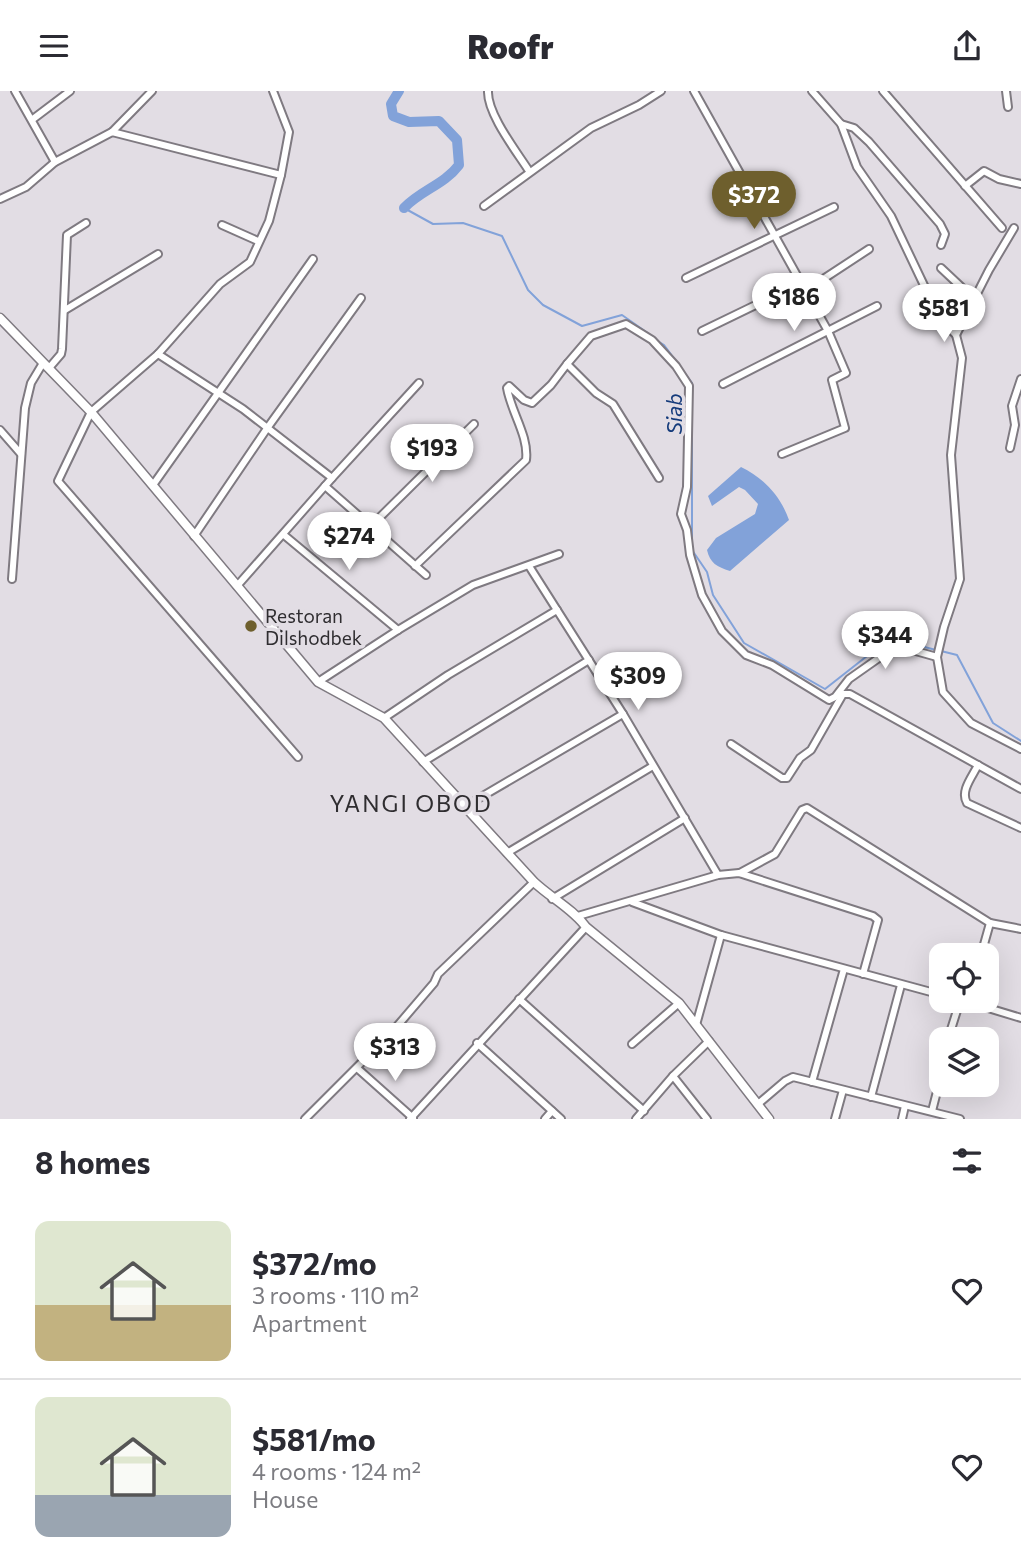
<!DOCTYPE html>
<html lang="en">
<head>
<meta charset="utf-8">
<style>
	:root { --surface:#fff; --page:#f2f2f3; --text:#2b2b33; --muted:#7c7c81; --line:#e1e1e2; --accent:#6e5f2d }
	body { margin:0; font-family:Commissioner,sans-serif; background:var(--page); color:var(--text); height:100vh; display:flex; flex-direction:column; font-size:26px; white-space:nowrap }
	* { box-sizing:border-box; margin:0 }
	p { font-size:23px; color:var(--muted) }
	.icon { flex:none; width:38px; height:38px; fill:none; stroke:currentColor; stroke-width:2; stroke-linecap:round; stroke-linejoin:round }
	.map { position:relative; height:1028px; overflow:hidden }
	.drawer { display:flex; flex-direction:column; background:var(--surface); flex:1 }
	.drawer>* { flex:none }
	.tools { position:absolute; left:929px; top:852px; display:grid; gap:14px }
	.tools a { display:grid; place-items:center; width:70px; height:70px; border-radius:14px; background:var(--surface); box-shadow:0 7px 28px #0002; font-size:35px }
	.price { position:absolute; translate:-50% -60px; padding:0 16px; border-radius:24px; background:#fff; color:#222; font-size:23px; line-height:46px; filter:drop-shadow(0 2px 4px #0008) }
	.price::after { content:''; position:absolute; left:50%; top:42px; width:21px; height:16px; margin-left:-10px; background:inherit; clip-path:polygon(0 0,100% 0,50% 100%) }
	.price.current { background:var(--accent); color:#fff }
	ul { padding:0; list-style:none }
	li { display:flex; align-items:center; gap:21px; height:175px; padding:0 35px }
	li+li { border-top:2px solid var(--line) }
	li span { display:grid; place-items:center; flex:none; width:196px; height:140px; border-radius:14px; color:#555 }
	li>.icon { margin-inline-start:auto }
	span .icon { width:84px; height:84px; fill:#fffc; stroke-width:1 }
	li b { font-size:30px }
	h2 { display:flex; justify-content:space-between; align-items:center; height:84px; padding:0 35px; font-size:30px }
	header { display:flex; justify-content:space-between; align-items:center; height:91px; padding:0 35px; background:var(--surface); font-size:32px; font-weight:800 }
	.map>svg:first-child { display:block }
	.water { fill:#82a2d9 }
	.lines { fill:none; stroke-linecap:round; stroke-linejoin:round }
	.stream { stroke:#82a2d9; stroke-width:2 }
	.river { stroke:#82a2d9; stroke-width:10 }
	.minor-casing { stroke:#7f7a81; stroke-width:10 }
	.tertiary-casing { stroke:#7f7a81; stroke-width:11 }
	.minor { stroke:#fff; stroke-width:6 }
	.tertiary { stroke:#fff; stroke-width:8 }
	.poi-dot { fill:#6e5f2d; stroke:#e2dde4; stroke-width:2.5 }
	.labels { text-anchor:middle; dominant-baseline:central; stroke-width:7; stroke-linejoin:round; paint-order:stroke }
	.poi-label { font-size:19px; fill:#2f2d30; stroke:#e2dde4; text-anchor:start }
	.water-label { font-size:21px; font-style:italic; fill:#153b7b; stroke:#e2dde4 }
	.quarter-label { font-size:23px; letter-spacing:2px; fill:#2f2d30; stroke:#e2dde4 }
</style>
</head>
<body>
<header><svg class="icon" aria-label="menu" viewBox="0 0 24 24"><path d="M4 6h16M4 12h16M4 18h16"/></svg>Roofr<svg class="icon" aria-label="share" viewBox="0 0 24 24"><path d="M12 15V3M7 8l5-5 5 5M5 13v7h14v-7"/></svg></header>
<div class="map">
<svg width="1021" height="1028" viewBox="0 0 1021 1028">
	<rect width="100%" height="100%" fill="#e2dde4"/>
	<path class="water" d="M 741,376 C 764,387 781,406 789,429 L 730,480 C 717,476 710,472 707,459 L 716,447 L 755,423 L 758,413 L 745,399 L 739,396 L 712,415 L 708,405 Z"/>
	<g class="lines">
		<g class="stream">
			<path d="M 404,117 L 433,133 L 463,132 L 502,145 L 528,199 L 543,214 L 582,235 L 622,224 L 649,243"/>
			<path d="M 656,249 L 664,254 L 676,270"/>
			<path d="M 681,277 L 692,292 L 692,453"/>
			<path d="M 692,459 L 707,481 L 713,504 L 744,552 L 825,598 L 890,547 L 936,559"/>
			<path d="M 941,560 L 957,564 L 993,632 L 1021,650"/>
		</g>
		<path class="river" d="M 399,0 L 391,13 L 393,25 L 409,31 L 439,30 L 457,49 L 459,74 C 444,94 421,99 404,117"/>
		<g class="minor-casing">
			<g id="minor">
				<path d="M 15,0 L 55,71"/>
				<path d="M 273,0 L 289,41 L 281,84 L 269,130 L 250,171 L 220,193 L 158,263 L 91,321 L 58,390 L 298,666"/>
				<path d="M 488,0 C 487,23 517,61 529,80"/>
				<path d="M 694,0 L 828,240 L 846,282 L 832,289 L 845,337 L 782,363"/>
				<path d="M 812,0 L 841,33 L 857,76 L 891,125 L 940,228 L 956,244 L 962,267 L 951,364 L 960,488 L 944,536 L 937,566 L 943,601 L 971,632 L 1021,658"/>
				<path d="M 883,0 L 1002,137"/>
				<path d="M 1006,0 L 1008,16"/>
				<path d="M 33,28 L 70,0"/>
				<path d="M 841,33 L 854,37 L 869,51 L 940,133 L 945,143 L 941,154"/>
				<path d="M 112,41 L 152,0"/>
				<path d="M 965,95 L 984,80 L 999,88 L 1021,93"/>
				<path d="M 0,108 L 26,96 L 55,71 L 112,41 L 281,84"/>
				<path d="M 484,115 L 591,37 L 639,14 L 661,0"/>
				<path d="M 222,134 L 258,150"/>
				<path d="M 941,177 L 975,209"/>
				<path d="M 686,187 L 834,116"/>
				<path d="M 805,200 L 869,158"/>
				<path d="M 65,219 L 158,163"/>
				<path d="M 702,240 L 801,192"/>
				<path d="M 956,244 L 989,179 L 1014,137"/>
				<path d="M 158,263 L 243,318 L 332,387"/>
				<path d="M 567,273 L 591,245 L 626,233 L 652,249 L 676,275 L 689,295 L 687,396 L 681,423 L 687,439 L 690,464 L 702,504 L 722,540 L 746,564 L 772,574 L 829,609 L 835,606 L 849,588 L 893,557 L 905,557 L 937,566"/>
				<path d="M 49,277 L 61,263 L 62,258 L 67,144 L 86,132"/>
				<path d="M 723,293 L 877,215"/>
				<path d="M 0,339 L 21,363"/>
				<path d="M 1010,357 L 1015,334 L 1012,315 L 1021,288"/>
				<path d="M 153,394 L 313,168"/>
				<path d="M 325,395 L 426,484"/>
				<path d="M 371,435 L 474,333"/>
				<path d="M 284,444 L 398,539"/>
				<path d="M 194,445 L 268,336 L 361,207"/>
				<path d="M 415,475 L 526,369 C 529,345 511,321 507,297 L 509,295 L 524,309 L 532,312 L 551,294 L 567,273 L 596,302 L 613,313 L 659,387"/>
				<path d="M 529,475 L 623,623 L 718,784"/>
				<path d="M 12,488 L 25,317 L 31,292 L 43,272"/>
				<path d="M 237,495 L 332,387 L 419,292"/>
				<path d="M 318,591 L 398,539 L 473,494 L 559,463"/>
				<path d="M 384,627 L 448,584 L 557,519"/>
				<path d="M 731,653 L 782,687 L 787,687 L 800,667 L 811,659 L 843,603 L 850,603 L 1021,698"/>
				<path d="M 423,671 L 589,569"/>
				<path d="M 978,674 C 972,686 960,700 967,712 L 1021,737"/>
				<path d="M 464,716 L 623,623"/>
				<path d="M 507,762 L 653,675"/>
				<path d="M 740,782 L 775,763 L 802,719 L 807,717 L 990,832 L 1021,838"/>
				<path d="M 552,808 L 685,727"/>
				<path d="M 632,811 L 721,844 L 942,904"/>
				<path d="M 578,825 L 718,784 L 739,782 L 873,825 L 878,829 L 863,883"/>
				<path d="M 981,864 L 990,832"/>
				<path d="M 519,908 L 644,1020"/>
				<path d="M 965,910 L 1021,927"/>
				<path d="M 696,934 L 721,844"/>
				<path d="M 948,948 L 960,910"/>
				<path d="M 477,952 L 561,1028"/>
				<path d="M 632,953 L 679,912"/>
				<path d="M 357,977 L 413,1027"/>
				<path d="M 673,985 L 707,1028"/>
				<path d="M 812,991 L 844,878"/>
				<path d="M 871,1006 L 901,894"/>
				<path d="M 758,1013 L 785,990 L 793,986 L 960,1028"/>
				<path d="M 932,1020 L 942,981"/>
				<path d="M 305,1028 L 393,940 L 434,892 L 438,883 L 534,791"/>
				<path d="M 410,1028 L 586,836"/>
				<path d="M 545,1028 L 552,1020"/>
				<path d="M 636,1028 L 673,985 L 709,950"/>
				<path d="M 835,1028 L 843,999"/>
				<path d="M 902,1028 L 905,1015"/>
			</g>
		</g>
		<g class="tertiary-casing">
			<path id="tertiary" d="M 0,227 L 91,321 L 318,591 L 384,627 L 534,791 C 551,807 573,818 586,836 L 679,912 L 769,1028"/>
		</g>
		<use href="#minor" class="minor"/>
		<use href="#tertiary" class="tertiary"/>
	</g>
	<circle class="poi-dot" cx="251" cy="535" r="7"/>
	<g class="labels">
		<g class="poi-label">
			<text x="265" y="524">Restoran<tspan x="265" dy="22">Dilshodbek</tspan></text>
		</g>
		<g class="water-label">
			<text transform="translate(673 323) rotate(-90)">Siab</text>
		</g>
		<g class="quarter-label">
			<text x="411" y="712">YANGI OBOD</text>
		</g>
	</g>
</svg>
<div class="tools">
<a><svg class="icon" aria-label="locate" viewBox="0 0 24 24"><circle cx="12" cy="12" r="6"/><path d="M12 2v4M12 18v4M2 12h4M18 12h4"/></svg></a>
<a><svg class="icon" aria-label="layers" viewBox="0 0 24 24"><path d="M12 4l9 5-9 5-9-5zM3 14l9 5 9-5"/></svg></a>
</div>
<b class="price current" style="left:754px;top:140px">$372</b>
<b class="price" style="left:794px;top:242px">$186</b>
<b class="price" style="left:944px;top:253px">$581</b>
<b class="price" style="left:432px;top:393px">$193</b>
<b class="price" style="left:349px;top:481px">$274</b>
<b class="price" style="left:885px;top:580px">$344</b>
<b class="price" style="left:638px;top:621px">$309</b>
<b class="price" style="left:395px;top:992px">$313</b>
</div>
<section class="drawer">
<h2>8 homes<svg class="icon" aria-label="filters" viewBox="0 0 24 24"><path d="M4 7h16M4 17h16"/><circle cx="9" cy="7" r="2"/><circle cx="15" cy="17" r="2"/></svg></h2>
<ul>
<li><span style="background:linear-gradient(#dfe7d0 60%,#c2b280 0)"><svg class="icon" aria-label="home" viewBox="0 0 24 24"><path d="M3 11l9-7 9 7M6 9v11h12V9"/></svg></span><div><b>$372/mo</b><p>3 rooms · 110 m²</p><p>Apartment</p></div><svg class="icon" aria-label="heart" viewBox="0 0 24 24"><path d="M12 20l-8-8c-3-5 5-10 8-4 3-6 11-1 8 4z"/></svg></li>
<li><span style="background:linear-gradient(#dfe7d0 70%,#9aa5b1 0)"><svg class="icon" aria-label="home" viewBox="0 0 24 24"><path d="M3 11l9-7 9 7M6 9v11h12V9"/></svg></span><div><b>$581/mo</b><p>4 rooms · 124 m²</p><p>House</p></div><svg class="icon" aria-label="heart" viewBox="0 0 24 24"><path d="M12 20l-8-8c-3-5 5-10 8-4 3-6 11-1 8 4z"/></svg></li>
</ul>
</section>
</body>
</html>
